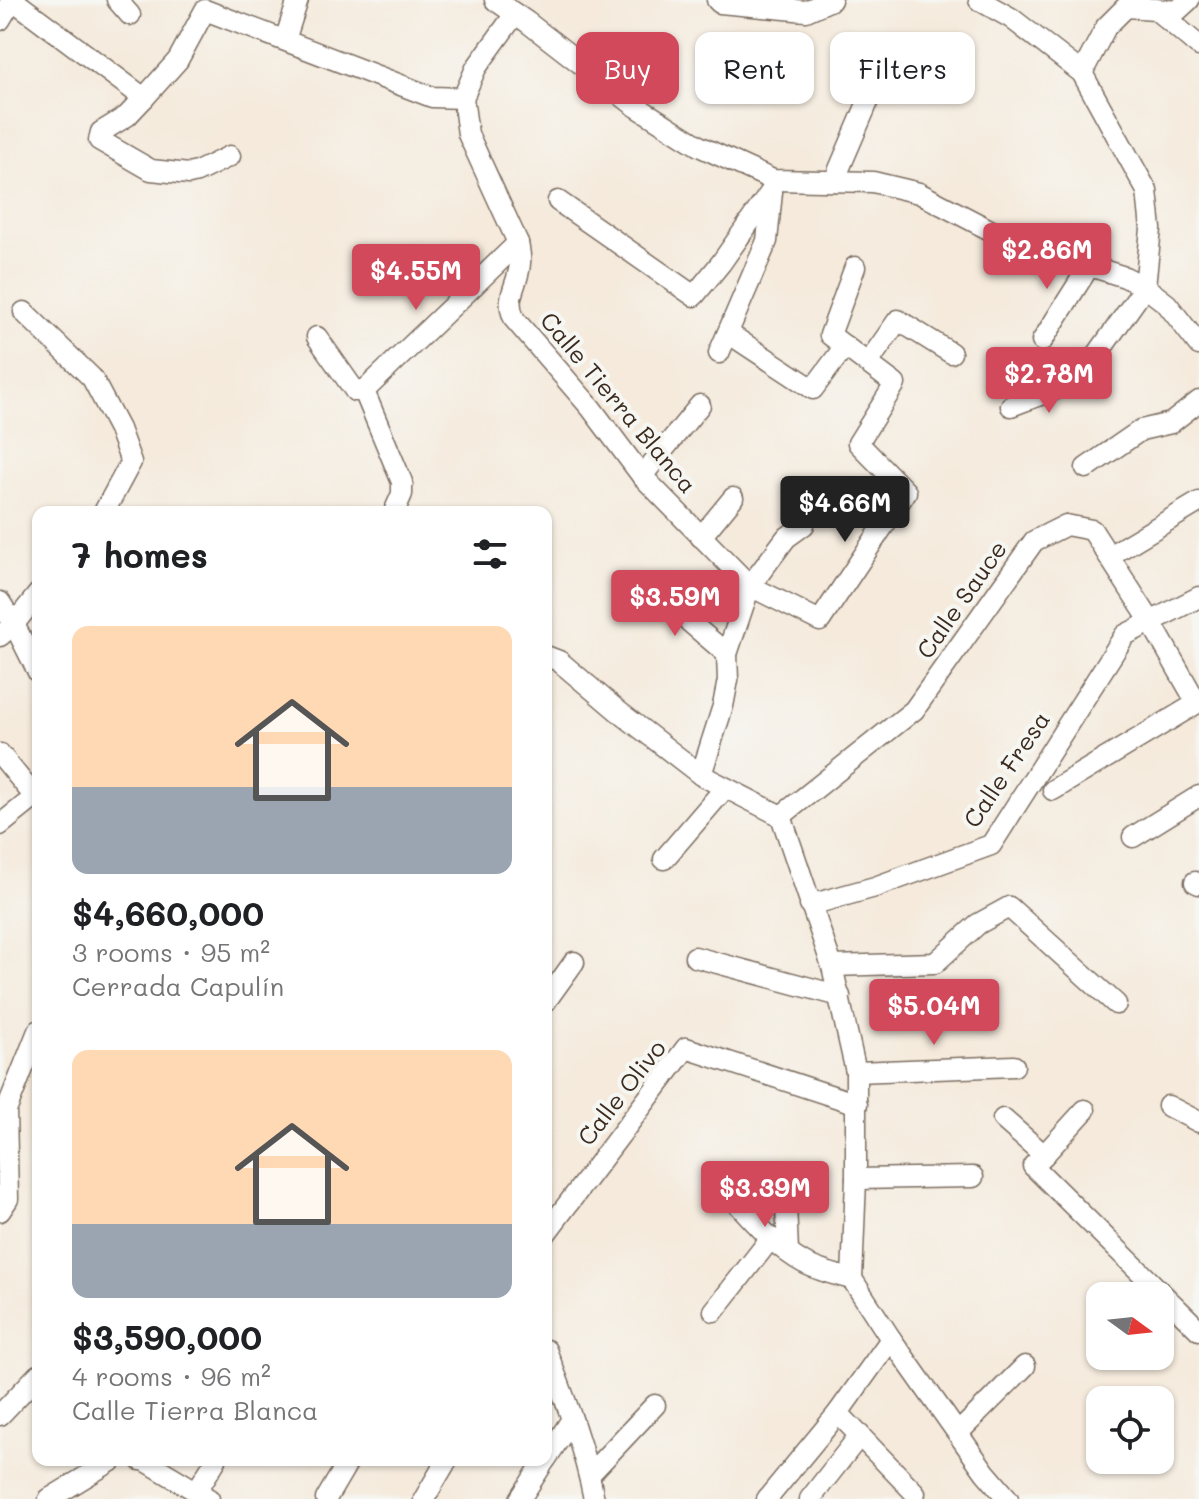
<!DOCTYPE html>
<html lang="en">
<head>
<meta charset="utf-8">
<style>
	:root { --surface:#fff; --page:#f2f2f2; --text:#202124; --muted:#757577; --accent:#d1495b }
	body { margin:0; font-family:Mali,sans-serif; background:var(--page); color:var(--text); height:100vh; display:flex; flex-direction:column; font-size:30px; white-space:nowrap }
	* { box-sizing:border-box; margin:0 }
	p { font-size:26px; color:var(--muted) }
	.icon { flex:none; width:44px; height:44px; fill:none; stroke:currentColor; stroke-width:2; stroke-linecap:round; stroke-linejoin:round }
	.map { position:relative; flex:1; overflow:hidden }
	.side { position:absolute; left:32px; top:506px; width:520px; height:960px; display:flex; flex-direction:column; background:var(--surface); border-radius:16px; box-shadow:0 2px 6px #0004 }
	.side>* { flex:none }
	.guide { position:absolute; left:576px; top:32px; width:502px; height:72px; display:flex; gap:16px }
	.needle { width:52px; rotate:105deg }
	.fabs { position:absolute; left:1086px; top:1282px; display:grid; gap:16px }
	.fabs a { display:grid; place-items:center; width:88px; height:88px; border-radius:16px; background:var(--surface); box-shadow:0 2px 6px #0004; font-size:40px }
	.price { position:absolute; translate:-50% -68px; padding:0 18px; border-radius:8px; background:var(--accent); color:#fff; font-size:26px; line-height:52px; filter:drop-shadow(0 2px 4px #0008) }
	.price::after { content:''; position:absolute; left:50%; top:48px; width:24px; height:18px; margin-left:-12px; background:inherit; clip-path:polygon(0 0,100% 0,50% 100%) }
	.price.current { background:#222; color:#fff }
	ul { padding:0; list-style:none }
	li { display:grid; align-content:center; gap:16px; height:424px; padding:0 40px }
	li span { display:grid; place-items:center; height:248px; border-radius:16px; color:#555 }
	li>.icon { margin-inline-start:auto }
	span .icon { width:144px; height:144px; fill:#fffc; stroke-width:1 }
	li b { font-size:34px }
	h2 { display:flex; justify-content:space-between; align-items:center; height:96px; padding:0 40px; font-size:34px }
	.pill { padding:0 28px; border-radius:16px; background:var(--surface); box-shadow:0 2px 6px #0004; font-size:28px; line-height:72px }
	.pill.current { background:var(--accent); color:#fff }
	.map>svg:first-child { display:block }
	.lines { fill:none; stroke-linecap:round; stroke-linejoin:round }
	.minor-casing { stroke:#7c6d60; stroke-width:23 }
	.minor { stroke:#fff; stroke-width:20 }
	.labels { text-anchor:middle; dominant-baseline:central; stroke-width:8; stroke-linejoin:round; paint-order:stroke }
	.street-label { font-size:24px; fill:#3b2a1e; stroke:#f6f6f2 }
</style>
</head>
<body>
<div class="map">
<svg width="1199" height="1499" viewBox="0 0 1199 1499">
	<rect width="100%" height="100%" fill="#f6f6f2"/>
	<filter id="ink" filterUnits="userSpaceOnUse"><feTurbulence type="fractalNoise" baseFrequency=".0125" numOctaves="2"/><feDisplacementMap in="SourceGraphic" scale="16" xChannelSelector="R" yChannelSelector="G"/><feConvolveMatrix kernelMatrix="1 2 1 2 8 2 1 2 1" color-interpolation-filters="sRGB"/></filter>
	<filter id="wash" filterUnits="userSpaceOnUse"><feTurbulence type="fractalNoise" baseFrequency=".006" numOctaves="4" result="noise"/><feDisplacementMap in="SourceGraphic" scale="32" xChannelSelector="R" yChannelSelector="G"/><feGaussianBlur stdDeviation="1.8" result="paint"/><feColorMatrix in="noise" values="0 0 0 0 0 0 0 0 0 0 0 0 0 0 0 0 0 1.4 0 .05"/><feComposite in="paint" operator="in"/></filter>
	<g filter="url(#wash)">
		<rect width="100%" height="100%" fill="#f5eadc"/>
	</g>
	<g filter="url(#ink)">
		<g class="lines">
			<g class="minor-casing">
				<g id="minor">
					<path d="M 13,0 L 144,98 L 178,60 L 205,10 L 432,97 L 463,98"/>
					<path d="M 117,0 L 130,15"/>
					<path d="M 495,0 L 527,22 L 634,105 L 699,146 L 773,180 L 873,182 L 919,193 L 1013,242 L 1125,277 L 1145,287 L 1167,304 L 1199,345"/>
					<path d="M 717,0 L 720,3 L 806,11 L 831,0"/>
					<path d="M 979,0 L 1011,18 L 1082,73 L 1147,191 L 1151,229 L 1145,287 L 1082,376 L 1072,383 L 1011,406"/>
					<path d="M 1126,7 L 1155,9 L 1199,46"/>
					<path d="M 1155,9 L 1177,11 L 1189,0"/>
					<path d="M 515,14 L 476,68 L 463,98 L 468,134 L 518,243 C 519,249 521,256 520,263 C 519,285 503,298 515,320 L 591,408 L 642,476 L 750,586 L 820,621 L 906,492 L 858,443 L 895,384 L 830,335 L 855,267"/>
					<path d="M 0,20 L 12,0"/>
					<path d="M 285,40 L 298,0"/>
					<path d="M 1082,73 L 1106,27 L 1126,7"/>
					<path d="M 144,98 L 127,116 L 101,132 L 99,140 L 151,170 L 189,174 L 197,172 L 230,156"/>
					<path d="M 834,181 L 870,97"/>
					<path d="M 558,201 L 694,296 L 721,263 L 772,190"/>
					<path d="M 24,312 L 92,378 L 119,429 L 131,462 L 104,512"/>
					<path d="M 728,333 L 813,389 L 845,346"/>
					<path d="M 317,337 L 355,391 L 364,391 L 518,243"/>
					<path d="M 1042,341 L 1090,265"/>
					<path d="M 719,353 L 767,241 L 772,192"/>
					<path d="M 868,363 L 898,320 L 951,353"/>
					<path d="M 364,391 L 402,482 L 402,494 L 394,512"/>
					<path d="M 1086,468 L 1141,430 L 1171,423 L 1199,401"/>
					<path d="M 642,476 L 700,405"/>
					<path d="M 701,537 L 733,498"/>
					<path d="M 1109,556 L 1199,502"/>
					<path d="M 652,590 L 727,654"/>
					<path d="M 0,602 L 14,624 L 38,672"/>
					<path d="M 0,636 L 14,624 L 38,594"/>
					<path d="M 546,656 L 559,661 L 618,711 L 701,775 L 781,816"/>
					<path d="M 0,754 L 35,797 L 0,825"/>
					<path d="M 701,775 L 723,706 L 728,680 L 727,654 L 750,586 L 786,538 L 804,525"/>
					<path d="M 1053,790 L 1199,702"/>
					<path d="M 781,816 L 832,966 L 856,1072 L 856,1179 L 852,1279 L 891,1339 L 985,1472 L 1008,1499"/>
					<path d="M 781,816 L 914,710 L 1034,541 L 1066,525 L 1092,530 L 1151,622 L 1197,703"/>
					<path d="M 1133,837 L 1199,796"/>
					<path d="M 664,859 L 725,788"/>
					<path d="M 1195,882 L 1199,884"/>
					<path d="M 810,905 L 875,887 L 991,845 L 1125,635 L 1199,597"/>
					<path d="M 695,957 L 840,996"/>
					<path d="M 832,966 L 935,963 L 978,924 L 1009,907 L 1116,1004"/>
					<path d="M 546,1001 L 574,962"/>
					<path d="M 856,1072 L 1014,1066"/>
					<path d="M 1168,1106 L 1199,1122"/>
					<path d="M 1003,1119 L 1044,1155 L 1085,1110"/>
					<path d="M 1044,1155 L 1033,1166 L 1199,1330"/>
					<path d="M 856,1179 L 973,1177"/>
					<path d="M 721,1186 C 747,1212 771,1245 804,1263 C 819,1271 835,1275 852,1279"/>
					<path d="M 786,1204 L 788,1252"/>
					<path d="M 0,1211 L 8,1199 L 6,1111 L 38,1031"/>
					<path d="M 546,1233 L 686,1048 L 857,1104"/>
					<path d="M 714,1311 L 771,1238"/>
					<path d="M 546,1350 C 565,1399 584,1447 594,1499"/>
					<path d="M 838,1413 L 915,1493"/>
					<path d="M 0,1415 L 38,1375"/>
					<path d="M 958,1433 L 1025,1366"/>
					<path d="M 546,1459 L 572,1419"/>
					<path d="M 140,1460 L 146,1461 L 209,1499"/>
					<path d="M 589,1475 L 655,1405"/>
					<path d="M 196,1492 L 216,1460"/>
					<path d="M 49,1499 L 113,1460"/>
					<path d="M 326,1499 L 349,1460"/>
					<path d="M 424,1499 L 447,1460"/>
					<path d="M 520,1499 L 545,1460"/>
					<path d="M 767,1499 L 838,1413 L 891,1339"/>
					<path d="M 810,1499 L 860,1435"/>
				</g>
			</g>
			<use href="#minor" class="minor"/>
		</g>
	</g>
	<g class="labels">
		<g class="street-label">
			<text transform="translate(619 402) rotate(50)">Calle Tierra Blanca</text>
			<text transform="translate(961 599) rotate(-55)">Calle Sauce</text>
			<text transform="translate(1006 769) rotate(-56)">Calle Fresa</text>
			<text transform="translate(621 1092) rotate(-52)">Calle Olivo</text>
		</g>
	</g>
</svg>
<div class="fabs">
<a><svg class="needle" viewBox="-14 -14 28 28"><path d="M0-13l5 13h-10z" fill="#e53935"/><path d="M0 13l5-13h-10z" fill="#757577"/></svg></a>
<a><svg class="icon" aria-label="locate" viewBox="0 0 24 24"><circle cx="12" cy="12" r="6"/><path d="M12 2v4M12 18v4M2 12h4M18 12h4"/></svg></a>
</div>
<b class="price" style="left:1047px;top:291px">$2.86M</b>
<b class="price" style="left:416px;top:312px">$4.55M</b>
<b class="price" style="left:1049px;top:415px">$2.78M</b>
<b class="price current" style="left:845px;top:544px">$4.66M</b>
<b class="price" style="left:675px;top:638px">$3.59M</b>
<b class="price" style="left:934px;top:1047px">$5.04M</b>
<b class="price" style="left:765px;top:1229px">$3.39M</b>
<div class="guide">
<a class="pill current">Buy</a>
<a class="pill">Rent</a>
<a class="pill">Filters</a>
</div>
<section class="side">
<h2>7 homes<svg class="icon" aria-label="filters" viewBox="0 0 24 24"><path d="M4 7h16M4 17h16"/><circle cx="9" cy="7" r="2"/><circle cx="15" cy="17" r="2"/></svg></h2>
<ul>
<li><span style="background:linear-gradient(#ffd9b3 65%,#9aa5b1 0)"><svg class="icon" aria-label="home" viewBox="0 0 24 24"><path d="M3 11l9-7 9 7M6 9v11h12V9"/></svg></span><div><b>$4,660,000</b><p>3 rooms · 95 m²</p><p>Cerrada Capulín</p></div></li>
<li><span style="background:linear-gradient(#ffd9b3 70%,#9aa5b1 0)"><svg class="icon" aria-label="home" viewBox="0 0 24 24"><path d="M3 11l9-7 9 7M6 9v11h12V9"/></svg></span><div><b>$3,590,000</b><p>4 rooms · 96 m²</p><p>Calle Tierra Blanca</p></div></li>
</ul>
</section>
</div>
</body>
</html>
